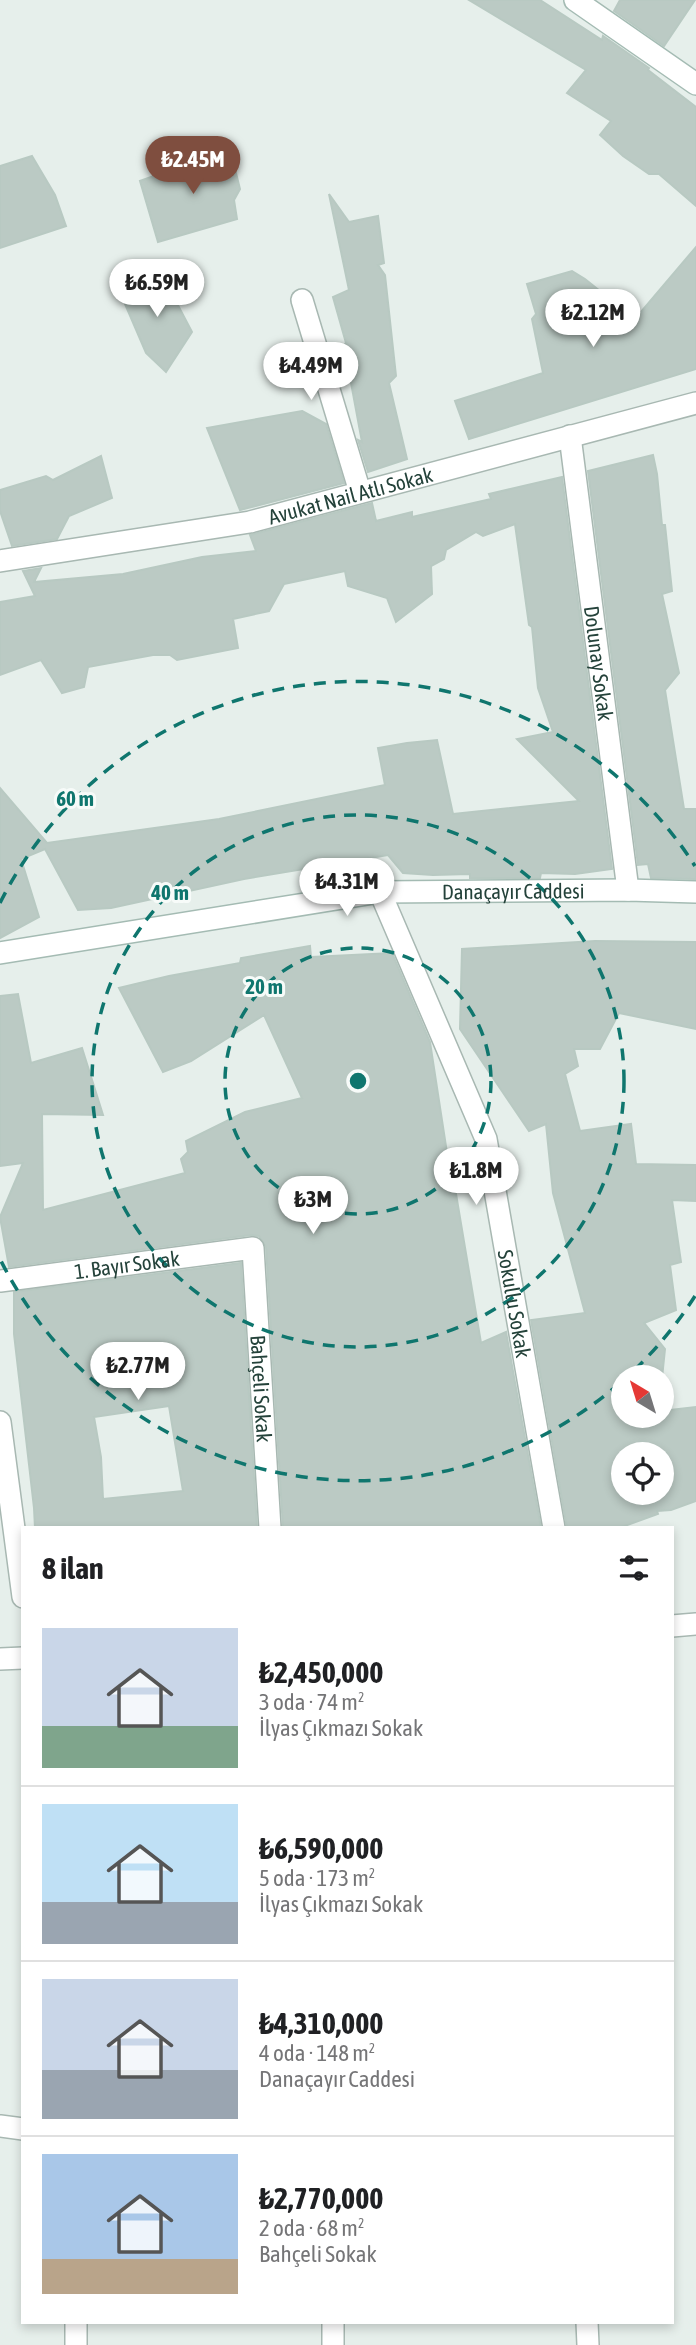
<!DOCTYPE html>
<html lang="tr">
<head>
<meta charset="utf-8">
<style>
	:root { --surface:#fff; --page:#f6f6f6; --text:#202124; --muted:#757577; --line:#e0e0e0; --accent:#7f4e3f }
	body { margin:0; font-family:"Asap Condensed",sans-serif; background:var(--page); color:var(--text); height:100vh; display:flex; flex-direction:column; font-size:26px; white-space:nowrap }
	* { box-sizing:border-box; margin:0 }
	p { font-size:23px; color:var(--muted) }
	.icon { flex:none; width:38px; height:38px; fill:none; stroke:currentColor; stroke-width:2; stroke-linecap:round; stroke-linejoin:round }
	.map { position:relative; flex:1; overflow:hidden }
	.side { position:absolute; left:21px; top:1526px; width:653px; height:798px; display:flex; flex-direction:column; background:var(--surface); border-radius:0px; box-shadow:0 4px 10px #0003 }
	.side>* { flex:none }
	.needle { width:46px; rotate:322deg }
	.buttons { position:absolute; left:611px; top:1365px; display:grid; gap:14px }
	.buttons a { display:grid; place-items:center; width:63px; height:63px; border-radius:50%; background:var(--surface); box-shadow:0 4px 10px #0003; font-size:35px }
	.price { position:absolute; translate:-50% -60px; padding:0 16px; border-radius:24px; background:#fff; color:#222; font-size:23px; line-height:46px; filter:drop-shadow(0 2px 4px #0008) }
	.price::after { content:''; position:absolute; left:50%; top:42px; width:21px; height:16px; margin-left:-10px; background:inherit; clip-path:polygon(0 0,100% 0,50% 100%) }
	.price.current { background:var(--accent); color:#fff }
	ul { padding:0; list-style:none }
	li { display:flex; align-items:center; gap:21px; height:175px; padding:0 21px }
	li+li { border-top:2px solid var(--line) }
	li span { display:grid; place-items:center; flex:none; width:196px; height:140px; border-radius:0px; color:#555 }
	li>.icon { margin-inline-start:auto }
	span .icon { width:84px; height:84px; fill:#fffc; stroke-width:1 }
	li b { font-size:30px }
	h2 { display:flex; justify-content:space-between; align-items:center; height:84px; padding:0 21px; font-size:30px }
	.map>svg:first-child { display:block }
	.building { fill:#bbcac4; stroke:#b8c9c2; stroke-width:2; fill-rule:evenodd }
	.lines { fill:none; stroke-linecap:round; stroke-linejoin:round }
	.street-casing { stroke:#a8b8b2; stroke-width:24 }
	.secondary-casing { stroke:#a4bbb3; stroke-width:24 }
	.street { stroke:#fff; stroke-width:21 }
	.secondary { stroke:#fff; stroke-width:21 }
	.ring { fill:none; stroke:#0f766e; stroke-width:3.5; stroke-dasharray:12 9 }
	.labels { text-anchor:middle; dominant-baseline:central; stroke-width:6; stroke-linejoin:round; paint-order:stroke }
	.street-label { font-size:21px; fill:#24423a; stroke:#f7fbf9 }
	.centre { fill:#0f766e; stroke:#f7fbf9; stroke-width:3.5 }
	.ring-label { font-size:21px; text-anchor:middle; font-weight:bold; fill:#0f766e; stroke:#f7fbf9; stroke-width:6; stroke-linejoin:round; paint-order:stroke }
</style>
</head>
<body>
<div class="map">
<svg width="696" height="2345" viewBox="0 0 696 2345">
	<rect width="100%" height="100%" fill="#e6efeb"/>
	<g class="building">
		<path d="M 469,0 L 540,0 L 602,40 L 603,36 L 649,68 L 648,70 L 696,107 L 696,206 L 659,174 L 649,174 L 623,156 L 600,135 L 611,121 L 567,93 L 586,70 Z"/>
		<path d="M 620,0 L 695,0 L 664,46 L 614,11 Z"/>
		<path d="M 230,149 L 240,189 L 234,200 L 237,219 L 158,242 L 140,181 Z"/>
		<path d="M 32,156 L 55,195 L 66,226 L 0,248 L 0,166 Z"/>
		<path d="M 329,194 L 349,222 L 378,216 L 384,263 L 378,265 L 385,275 L 396,376 L 389,383 L 407,459 L 368,472 L 358,440 L 362,442 L 344,345 L 346,343 L 333,297 L 349,290 Z"/>
		<path d="M 696,247 L 696,369 L 469,439 L 455,401 L 543,373 L 532,319 L 536,314 L 527,284 L 572,271 L 585,279 L 635,319 Z"/>
		<path d="M 161,273 L 192,332 L 166,372 L 146,353 L 119,290 Z"/>
		<path d="M 302,411 L 326,424 L 344,483 L 240,510 L 207,428 Z"/>
		<path d="M 653,455 L 657,474 L 662,525 L 665,525 L 672,591 L 662,594 L 679,673 L 665,690 L 684,809 L 696,809 L 696,879 L 651,878 L 648,864 L 638,865 L 588,471 Z"/>
		<path d="M 101,456 L 112,498 L 69,516 L 57,539 L 12,546 L 0,511 L 0,490 L 46,476 L 53,480 Z"/>
		<path d="M 562,477 L 612,869 L 575,874 L 541,873 L 540,878 L 470,878 L 470,874 L 433,875 L 403,873 L 388,855 L 244,879 L 111,908 L 78,910 L 45,849 L 21,859 L 39,917 L 0,938 L 0,788 L 47,843 L 219,819 L 385,785 L 378,748 L 407,743 L 437,740 L 453,814 L 579,801 L 517,739 L 553,732 L 538,688 L 532,627 L 529,625 L 515,524 L 483,536 L 476,532 L 446,550 L 444,559 L 431,566 L 432,594 L 396,622 L 387,598 L 348,586 L 345,571 L 284,584 L 269,611 L 233,619 L 238,648 L 177,660 L 170,655 L 153,655 L 88,667 L 84,687 L 62,693 L 41,660 L 0,675 L 0,602 L 35,596 L 23,571 L 41,568 L 34,582 L 123,574 L 202,557 L 256,551 L 250,535 L 372,503 L 376,521 L 412,512 L 412,517 L 491,499 L 489,494 Z"/>
		<path d="M 595,941 L 696,942 L 696,1029 L 619,1013 L 600,1049 L 574,1049 L 578,1066 L 565,1074 L 580,1131 L 631,1124 L 636,1164 L 696,1165 L 696,1201 L 672,1200 L 681,1262 L 670,1265 L 676,1310 L 644,1323 L 665,1349 L 662,1378 L 623,1377 L 623,1416 L 662,1416 L 662,1411 L 696,1407 L 696,1501 L 671,1510 L 657,1511 L 658,1514 L 619,1528 L 567,1528 L 531,1320 L 585,1313 L 553,1193 L 546,1124 L 529,1131 L 460,1029 L 462,949 ZM 623,1454 L 662,1454 L 662,1493 L 623,1493 Z"/>
		<path d="M 310,946 L 311,957 L 392,953 L 430,1042 L 447,1153 L 449,1152 L 481,1343 L 506,1332 L 541,1528 L 283,1528 L 266,1247 L 259,1236 L 251,1235 L 9,1267 L 0,1217 L 23,1163 L 0,1166 L 0,996 L 18,994 L 31,1063 L 82,1048 L 103,1115 L 42,1114 L 43,1210 L 185,1173 L 181,1159 L 188,1152 L 186,1141 L 245,1112 L 302,1098 L 264,1015 L 191,1061 L 163,1072 L 119,988 L 169,976 L 240,963 L 241,958 Z"/>
		<path d="M 241,1263 L 257,1528 L 35,1528 L 34,1508 L 14,1334 L 14,1292 ZM 169,1406 L 183,1491 L 103,1499 L 101,1457 L 94,1417 Z"/>
	</g>
	<g class="lines">
		<g class="street-casing">
			<g id="street">
				<path d="M 302,300 L 360,492"/>
				<path id="s1" d="M 570,436 L 628,890"/>
				<path id="s2" d="M 0,561 L 250,522 L 696,403"/>
				<path id="s3" d="M 380,892 L 486,1139 L 554,1528"/>
				<path id="s4" d="M 0,1281 L 253,1248 L 270,1528"/>
				<path d="M 0,1422 L 23,1597"/>
				<path d="M 672,1626 L 696,1624"/>
				<path d="M 0,1659 L 23,1658"/>
				<path d="M 0,2126 L 23,2129"/>
				<path d="M 76,2322 L 76,2345"/>
				<path d="M 587,2322 L 588,2345"/>
				<path d="M 333,2345 L 333,2322"/>
			</g>
		</g>
		<g class="secondary-casing">
			<g id="secondary">
				<path d="M 575,0 L 696,84"/>
				<path id="s5" d="M 0,953 L 380,892 L 628,890 L 696,892"/>
			</g>
		</g>
		<use href="#street" class="street"/>
		<use href="#secondary" class="secondary"/>
	</g>
	<g class="ring">
		<circle cx="358" cy="1081" r="133"/>
		<circle cx="358" cy="1081" r="266"/>
		<path d="M695 1296A400 400 0 0 1 628 1376M620 1383A400 400 0 0 1 0 1259M0 903A400 400 0 0 1 695 866"/>
	</g>
	<g class="labels">
		<g class="street-label">
			<text stroke="none"><textPath href="#s2" startOffset="357">Avukat Nail Atlı Sokak</textPath></text>
			<text stroke="none"><textPath href="#s1" startOffset="229">Dolunay Sokak</textPath></text>
			<text stroke="none"><textPath href="#s5" startOffset="518">Danaçayır Caddesi</textPath></text>
			<text stroke="none"><textPath href="#s4" startOffset="128">1. Bayır Sokak</textPath></text>
			<text stroke="none"><textPath href="#s3" startOffset="436">Sokullu Sokak</textPath></text>
			<text stroke="none"><textPath href="#s4" startOffset="396">Bahçeli Sokak</textPath></text>
		</g>
	</g>
	<circle cx="358" cy="1081" r="10" class="centre"/>
	<g class="ring-label">
		<text x="75" y="806">60 m</text>
		<text x="170" y="900">40 m</text>
		<text x="264" y="994">20 m</text>
	</g>
</svg>
<div class="buttons">
<a><svg class="needle" viewBox="-14 -14 28 28"><path d="M0-13l5 13h-10z" fill="#e53935"/><path d="M0 13l5-13h-10z" fill="#757577"/></svg></a>
<a><svg class="icon" aria-label="locate" viewBox="0 0 24 24"><circle cx="12" cy="12" r="6"/><path d="M12 2v4M12 18v4M2 12h4M18 12h4"/></svg></a>
</div>
<b class="price current" style="left:193px;top:196px">₺2.45M</b>
<b class="price" style="left:157px;top:319px">₺6.59M</b>
<b class="price" style="left:593px;top:349px">₺2.12M</b>
<b class="price" style="left:311px;top:402px">₺4.49M</b>
<b class="price" style="left:347px;top:918px">₺4.31M</b>
<b class="price" style="left:476px;top:1207px">₺1.8M</b>
<b class="price" style="left:313px;top:1236px">₺3M</b>
<b class="price" style="left:138px;top:1402px">₺2.77M</b>
<section class="side">
<h2>8 ilan<svg class="icon" aria-label="filters" viewBox="0 0 24 24"><path d="M4 7h16M4 17h16"/><circle cx="9" cy="7" r="2"/><circle cx="15" cy="17" r="2"/></svg></h2>
<ul>
<li><span style="background:linear-gradient(#c9d6e8 70%,#7fa58c 0)"><svg class="icon" aria-label="home" viewBox="0 0 24 24"><path d="M3 11l9-7 9 7M6 9v11h12V9"/></svg></span><div><b>₺2,450,000</b><p>3 oda · 74 m²</p><p>İlyas Çıkmazı Sokak</p></div></li>
<li><span style="background:linear-gradient(#bfe0f5 70%,#9aa5b1 0)"><svg class="icon" aria-label="home" viewBox="0 0 24 24"><path d="M3 11l9-7 9 7M6 9v11h12V9"/></svg></span><div><b>₺6,590,000</b><p>5 oda · 173 m²</p><p>İlyas Çıkmazı Sokak</p></div></li>
<li><span style="background:linear-gradient(#c9d6e8 65%,#9aa5b1 0)"><svg class="icon" aria-label="home" viewBox="0 0 24 24"><path d="M3 11l9-7 9 7M6 9v11h12V9"/></svg></span><div><b>₺4,310,000</b><p>4 oda · 148 m²</p><p>Danaçayır Caddesi</p></div></li>
<li><span style="background:linear-gradient(#a9c7e8 75%,#b9a48a 0)"><svg class="icon" aria-label="home" viewBox="0 0 24 24"><path d="M3 11l9-7 9 7M6 9v11h12V9"/></svg></span><div><b>₺2,770,000</b><p>2 oda · 68 m²</p><p>Bahçeli Sokak</p></div></li>
</ul>
</section>
</div>
</body>
</html>
